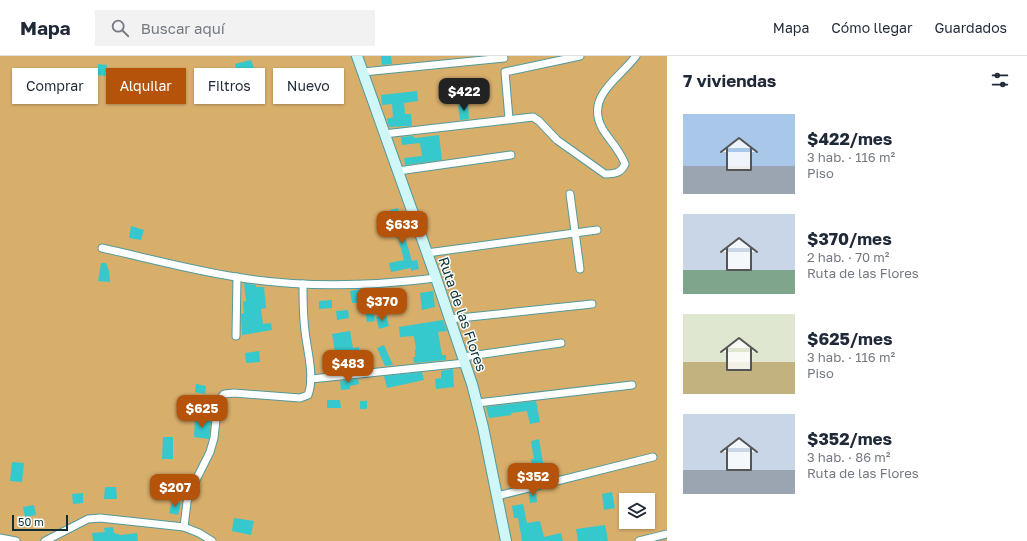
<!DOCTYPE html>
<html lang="es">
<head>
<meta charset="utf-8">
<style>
	:root { --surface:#fff; --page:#f2f2f3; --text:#1f2937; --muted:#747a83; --line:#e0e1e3; --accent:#b45309 }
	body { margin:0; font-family:"Golos Text",sans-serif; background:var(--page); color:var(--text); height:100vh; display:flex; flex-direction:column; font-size:15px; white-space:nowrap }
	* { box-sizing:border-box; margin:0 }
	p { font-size:13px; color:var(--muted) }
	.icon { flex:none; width:22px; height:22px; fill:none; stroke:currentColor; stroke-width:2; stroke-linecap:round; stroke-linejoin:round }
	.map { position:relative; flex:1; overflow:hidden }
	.drawer { display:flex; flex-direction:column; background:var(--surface); width:360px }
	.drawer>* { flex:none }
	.top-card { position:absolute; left:12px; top:12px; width:380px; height:36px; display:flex; gap:8px }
	.tools { position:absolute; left:619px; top:437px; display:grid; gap:8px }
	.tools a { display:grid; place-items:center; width:36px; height:36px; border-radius:0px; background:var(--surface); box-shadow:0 1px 3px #0004; font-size:20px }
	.scale { position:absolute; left:12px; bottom:10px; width:56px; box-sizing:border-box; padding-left:4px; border:2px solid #0f2e2f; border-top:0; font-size:11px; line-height:14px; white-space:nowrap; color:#0f2e2f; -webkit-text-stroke:3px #f7fefe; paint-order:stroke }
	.price { position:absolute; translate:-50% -34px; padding:0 9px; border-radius:8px; background:var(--accent); color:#fff; font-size:13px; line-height:26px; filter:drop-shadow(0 1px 2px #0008) }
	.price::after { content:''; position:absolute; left:50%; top:24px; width:12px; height:9px; margin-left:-6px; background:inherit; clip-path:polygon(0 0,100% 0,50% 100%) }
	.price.on { background:#222; color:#fff }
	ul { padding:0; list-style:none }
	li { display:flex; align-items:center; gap:12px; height:100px; padding:0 16px }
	li span { display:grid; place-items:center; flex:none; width:112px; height:80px; border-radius:0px; color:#555 }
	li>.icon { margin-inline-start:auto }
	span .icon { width:48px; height:48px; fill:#fffc; stroke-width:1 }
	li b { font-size:17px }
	h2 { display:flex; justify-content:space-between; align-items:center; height:48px; padding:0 16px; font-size:17px }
	.chip { padding:0 14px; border-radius:0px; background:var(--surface); box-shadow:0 1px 3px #0004; font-size:14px; line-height:36px }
	.chip.on { background:var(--accent); color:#fff }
	header { display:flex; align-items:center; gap:24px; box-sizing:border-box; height:56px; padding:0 20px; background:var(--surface); border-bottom:1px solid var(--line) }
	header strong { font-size:19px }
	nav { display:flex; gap:22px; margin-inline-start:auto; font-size:14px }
	.search { width:280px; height:36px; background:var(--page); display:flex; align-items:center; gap:10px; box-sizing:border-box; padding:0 14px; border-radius:0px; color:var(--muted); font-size:15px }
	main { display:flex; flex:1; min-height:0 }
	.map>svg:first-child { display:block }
	.green { fill:#d8ae6b; fill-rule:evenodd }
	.building { fill:#35c8cc }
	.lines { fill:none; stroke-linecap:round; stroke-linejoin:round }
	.street-casing { stroke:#529a9c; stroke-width:9 }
	.secondary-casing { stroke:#529a9c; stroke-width:12 }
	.street { stroke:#fff; stroke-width:7 }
	.secondary { stroke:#d0f7f8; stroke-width:10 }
	.labels { text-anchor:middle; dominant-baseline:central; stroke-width:3; stroke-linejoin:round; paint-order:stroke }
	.street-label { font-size:14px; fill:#0f2e2f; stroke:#f7fefe }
</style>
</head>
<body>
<header>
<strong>Mapa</strong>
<div class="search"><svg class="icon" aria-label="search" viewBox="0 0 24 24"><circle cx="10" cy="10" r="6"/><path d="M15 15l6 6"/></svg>Buscar aquí</div>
<nav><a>Mapa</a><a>Cómo llegar</a><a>Guardados</a></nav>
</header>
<main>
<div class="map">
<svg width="667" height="485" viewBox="0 0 667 485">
	<rect width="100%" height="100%" fill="#a1ebec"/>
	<path class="green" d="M 0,0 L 667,0 L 667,485 L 0,485 ZM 626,444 L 648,444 L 648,466 L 626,466 Z"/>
	<g class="building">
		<path d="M 381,0 L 391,0 L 392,8 L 382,9 Z"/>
		<path d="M 251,4 L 254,12 L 237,17 L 235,8 Z"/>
		<path d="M 98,8 L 107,9 L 105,20 L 97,19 Z"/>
		<path d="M 417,35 L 418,45 L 404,47 L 405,58 L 411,58 L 412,70 L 389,71 L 387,63 L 393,61 L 392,48 L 382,49 L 381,39 Z"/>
		<path d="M 468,48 L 469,63 L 460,64 L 458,49 Z"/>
		<path d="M 439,79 L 442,104 L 405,109 L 404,102 L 422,100 L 420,87 L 402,89 L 401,81 L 413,80 L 415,82 Z"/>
		<path d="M 398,152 L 403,172 L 405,171 L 407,180 L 405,181 L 412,205 L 417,204 L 419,213 L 411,215 L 411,212 L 391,216 L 389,207 L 404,204 L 398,182 L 397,183 L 394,173 L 390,154 Z"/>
		<path d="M 131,170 L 144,174 L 141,184 L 129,182 Z"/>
		<path d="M 101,207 L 106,207 L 109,215 L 110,226 L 98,225 Z"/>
		<path d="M 244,227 L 256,229 L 256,231 L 264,231 L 266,252 L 261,253 L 263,268 L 271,267 L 272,274 L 242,279 L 241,258 L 244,257 L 243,246 L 246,245 Z"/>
		<path d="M 360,233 L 369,233 L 375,265 L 367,266 L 364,249 L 363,249 L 362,246 L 352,247 L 350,235 Z"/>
		<path d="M 433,235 L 435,251 L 422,254 L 420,237 Z"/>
		<path d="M 332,244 L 332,252 L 319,253 L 319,245 Z"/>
		<path d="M 348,254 L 349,262 L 337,264 L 336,255 Z"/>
		<path d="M 386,259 L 389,270 L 379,273 L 376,261 Z"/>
		<path d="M 443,264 L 447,275 L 438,276 L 442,299 L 446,299 L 446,304 L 414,307 L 413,301 L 415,301 L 415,293 L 416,293 L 414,280 L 400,281 L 399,271 Z"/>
		<path d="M 350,275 L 353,292 L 359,291 L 360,302 L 359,302 L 361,313 L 338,315 L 332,278 Z"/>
		<path d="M 384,289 L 393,309 L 385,310 L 377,292 Z"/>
		<path d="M 259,295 L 260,306 L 246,307 L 245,297 Z"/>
		<path d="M 453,313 L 454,331 L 436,333 L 435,323 L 441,322 L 441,315 Z"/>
		<path d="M 422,316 L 424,324 L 387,332 L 384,320 Z"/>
		<path d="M 358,323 L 359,328 L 350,330 L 350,333 L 341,334 L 340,325 Z"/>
		<path d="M 196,328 L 206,330 L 205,338 L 195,336 Z"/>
		<path d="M 327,344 L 340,344 L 341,352 L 327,352 Z"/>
		<rect x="360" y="345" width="7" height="8"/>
		<path d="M 536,345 L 540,366 L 530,368 L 527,355 L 511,357 L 512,359 L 489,362 L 486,351 Z"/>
		<path d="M 195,363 L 211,365 L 209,383 L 194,381 Z"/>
		<path d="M 163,381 L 173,381 L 173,403 L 162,403 Z"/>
		<path d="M 539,383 L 545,418 L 533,419 L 531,403 L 534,403 L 531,385 Z"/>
		<path d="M 12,406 L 24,407 L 22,426 L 10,425 Z"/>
		<path d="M 177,423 L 179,434 L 167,435 L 166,425 Z"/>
		<path d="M 105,431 L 116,431 L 117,443 L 104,443 Z"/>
		<path d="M 536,435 L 537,446 L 530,447 L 529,437 Z"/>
		<path d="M 612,436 L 615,452 L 604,454 L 602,438 Z"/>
		<path d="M 83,437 L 83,447 L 73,448 L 72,438 Z"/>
		<path d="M 172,445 L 181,447 L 178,459 L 169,457 Z"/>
		<path d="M 523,448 L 527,467 L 540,465 L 544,481 L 561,477 L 563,485 L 522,485 L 518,462 L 514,462 L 512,450 Z"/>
		<path d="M 34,449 L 36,459 L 25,461 L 23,451 Z"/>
		<path d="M 234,462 L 254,465 L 251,479 L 232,475 Z"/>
		<path d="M 605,469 L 608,485 L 578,485 L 576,473 Z"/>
		<path d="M 113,471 L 114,477 L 121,479 L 137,477 L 138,485 L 93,485 L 92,477 L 105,476 L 104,472 Z"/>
	</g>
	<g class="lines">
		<g class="street-casing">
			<g id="street">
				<path d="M 363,16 L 504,2"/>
				<path d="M 509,63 L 505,16 L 580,0"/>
				<path d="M 384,78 L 533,61 L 539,65 L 557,84 L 605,118 C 615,118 621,117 625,108 C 620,94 609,84 602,72 C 585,40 620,22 636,0"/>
				<path d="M 398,115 L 511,99"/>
				<path d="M 570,138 L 580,213"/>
				<path d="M 102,192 C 147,202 191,214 236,221 C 300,232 372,230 436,222"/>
				<path d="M 427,197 L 597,174"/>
				<path d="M 450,263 L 592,248"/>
				<path d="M 236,280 L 237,221"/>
				<path d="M 463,301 L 561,287"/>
				<path d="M 311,323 L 465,307"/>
				<path d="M 477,347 L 632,329"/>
				<path d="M 497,440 L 653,401"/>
				<path d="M 184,471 L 187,446 L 191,434 L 210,396 L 214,382 L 218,346 L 224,338 L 234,337 L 300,342 L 308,339 C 315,321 307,294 305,275 C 303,259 303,244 303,228"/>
				<path d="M 0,482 L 16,485"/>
				<path d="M 45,485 L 88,463 L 100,462 L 184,471 L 199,477 L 212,485"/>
				<path d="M 639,485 L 667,478"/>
			</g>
		</g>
		<g class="secondary-casing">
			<path id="secondary" d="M 357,0 L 436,222 L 472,328 L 483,371 L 506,485"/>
		</g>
		<use href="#street" class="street"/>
		<use href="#secondary" class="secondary"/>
	</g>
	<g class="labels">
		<g class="street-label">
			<text transform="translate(463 258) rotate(71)">Ruta de las Flores</text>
		</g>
	</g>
</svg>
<div class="tools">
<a><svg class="icon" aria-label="layers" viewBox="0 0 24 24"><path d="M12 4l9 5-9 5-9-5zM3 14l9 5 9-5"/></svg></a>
</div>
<div class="scale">50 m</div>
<b class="price on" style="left:464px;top:56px">$422</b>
<b class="price" style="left:402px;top:189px">$633</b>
<b class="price" style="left:382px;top:266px">$370</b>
<b class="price" style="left:348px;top:328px">$483</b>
<b class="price" style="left:202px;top:373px">$625</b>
<b class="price" style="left:533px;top:441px">$352</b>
<b class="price" style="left:175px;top:452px">$207</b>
<div class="top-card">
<a class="chip">Comprar</a>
<a class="chip on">Alquilar</a>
<a class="chip">Filtros</a>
<a class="chip">Nuevo</a>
</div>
</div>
<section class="drawer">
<h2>7 viviendas<svg class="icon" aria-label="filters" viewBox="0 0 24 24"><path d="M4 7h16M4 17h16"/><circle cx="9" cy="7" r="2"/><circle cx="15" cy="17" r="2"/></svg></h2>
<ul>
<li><span style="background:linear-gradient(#a9c7e8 65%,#9aa5b1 0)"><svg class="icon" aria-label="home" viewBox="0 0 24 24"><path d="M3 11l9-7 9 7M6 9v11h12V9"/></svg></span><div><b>$422/mes</b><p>3 hab. · 116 m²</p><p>Piso</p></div></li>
<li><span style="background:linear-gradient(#c9d6e8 70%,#7fa58c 0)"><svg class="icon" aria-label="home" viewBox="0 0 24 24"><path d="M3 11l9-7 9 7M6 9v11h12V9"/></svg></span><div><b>$370/mes</b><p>2 hab. · 70 m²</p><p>Ruta de las Flores</p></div></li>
<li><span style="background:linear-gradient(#dfe7d0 60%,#c2b280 0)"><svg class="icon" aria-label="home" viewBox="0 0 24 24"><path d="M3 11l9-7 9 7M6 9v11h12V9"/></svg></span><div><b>$625/mes</b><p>3 hab. · 116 m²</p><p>Piso</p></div></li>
<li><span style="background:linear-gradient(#c9d6e8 70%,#9aa5b1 0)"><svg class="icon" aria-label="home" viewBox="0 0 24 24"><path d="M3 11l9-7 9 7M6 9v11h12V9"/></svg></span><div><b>$352/mes</b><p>3 hab. · 86 m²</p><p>Ruta de las Flores</p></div></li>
</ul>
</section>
</main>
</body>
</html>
